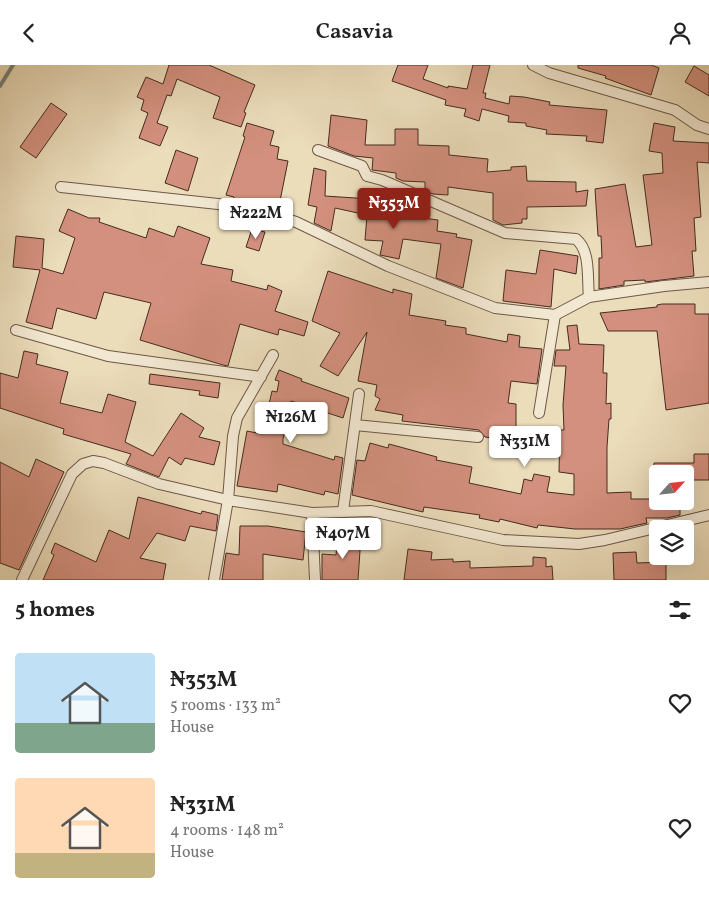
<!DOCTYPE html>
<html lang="en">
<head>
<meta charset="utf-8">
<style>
	:root { --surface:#fff; --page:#f6f6f6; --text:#222; --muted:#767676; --accent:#8f2418 }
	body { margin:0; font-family:Vollkorn,serif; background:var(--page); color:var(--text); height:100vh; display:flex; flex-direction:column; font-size:19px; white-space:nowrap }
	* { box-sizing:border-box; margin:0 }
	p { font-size:16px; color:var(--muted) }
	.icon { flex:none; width:28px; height:28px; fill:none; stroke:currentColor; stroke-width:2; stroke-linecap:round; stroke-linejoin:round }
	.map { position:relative; height:515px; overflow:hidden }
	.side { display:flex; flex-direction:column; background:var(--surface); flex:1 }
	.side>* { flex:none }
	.needle { width:32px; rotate:63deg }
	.controls { position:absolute; left:649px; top:400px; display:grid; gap:10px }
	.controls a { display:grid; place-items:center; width:45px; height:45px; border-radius:5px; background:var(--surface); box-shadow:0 5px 20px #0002; font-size:25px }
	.price { position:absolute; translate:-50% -42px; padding:0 11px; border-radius:5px; background:#fff; color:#222; font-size:16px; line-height:32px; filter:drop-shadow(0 1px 2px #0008) }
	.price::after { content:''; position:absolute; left:50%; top:30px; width:15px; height:11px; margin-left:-8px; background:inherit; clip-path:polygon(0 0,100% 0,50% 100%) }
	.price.on { background:var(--accent); color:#fff }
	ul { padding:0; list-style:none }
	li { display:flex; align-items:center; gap:15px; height:125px; padding:0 15px }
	li span { display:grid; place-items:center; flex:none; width:140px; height:100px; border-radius:5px; color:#555 }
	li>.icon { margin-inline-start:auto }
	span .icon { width:60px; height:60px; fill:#fffc; stroke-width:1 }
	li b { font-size:21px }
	h2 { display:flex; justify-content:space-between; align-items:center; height:60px; padding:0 15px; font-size:21px }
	header { display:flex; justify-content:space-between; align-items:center; height:65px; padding:0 15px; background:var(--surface); font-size:22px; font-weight:600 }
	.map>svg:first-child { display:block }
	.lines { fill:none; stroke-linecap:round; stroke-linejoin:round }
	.stream { stroke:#78817a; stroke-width:4 }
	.building { fill:#d3907e; stroke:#462b21 }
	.minor-casing { stroke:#6f5747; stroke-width:12 }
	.minor { stroke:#f2e8d2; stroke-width:10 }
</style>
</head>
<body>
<header><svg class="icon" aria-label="back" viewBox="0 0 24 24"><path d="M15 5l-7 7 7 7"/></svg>Casavia<svg class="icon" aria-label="person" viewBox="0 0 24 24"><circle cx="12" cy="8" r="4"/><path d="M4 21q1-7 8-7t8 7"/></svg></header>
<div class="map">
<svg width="709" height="515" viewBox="0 0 709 515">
	<rect width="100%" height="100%" fill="#ebdcba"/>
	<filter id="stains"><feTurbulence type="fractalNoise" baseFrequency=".004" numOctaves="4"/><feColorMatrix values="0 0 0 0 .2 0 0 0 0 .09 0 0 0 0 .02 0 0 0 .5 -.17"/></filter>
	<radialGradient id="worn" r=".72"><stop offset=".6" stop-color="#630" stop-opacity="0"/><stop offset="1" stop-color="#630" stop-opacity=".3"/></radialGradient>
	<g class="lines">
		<path class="stream" d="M 0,21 L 13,0"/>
	</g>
	<g class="building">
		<path d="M 169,0 L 209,0 L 255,20 L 244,47 L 246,48 L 241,62 L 213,53 L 220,32 L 177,14 L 171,31 L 167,30 L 157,58 L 168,62 L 160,81 L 139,73 L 148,48 L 141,45 L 144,35 L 137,32 L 146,12 L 163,19 Z"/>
		<path d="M 398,0 L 428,0 L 423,14 L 448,23 L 448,21 L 467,24 L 473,0 L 490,0 L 483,28 L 486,28 L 485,33 L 509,39 L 510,31 L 524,32 L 550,37 L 549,40 L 607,45 L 603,78 L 586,76 L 587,71 L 546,69 L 547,65 L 526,61 L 526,58 L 508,57 L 509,51 L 482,44 L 479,56 L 464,51 L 466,44 L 445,40 L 446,35 L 392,16 Z"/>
		<path d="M 578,0 L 651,0 L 659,3 L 651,30 L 605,13 L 606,11 L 578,3 Z"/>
		<path d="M 694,1 L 709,10 L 709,31 L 685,17 Z"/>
		<path d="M 51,38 L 67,49 L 36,93 L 20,82 Z"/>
		<path d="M 331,50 L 367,55 L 365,80 L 395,80 L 395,64 L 418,64 L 418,80 L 449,81 L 449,90 L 488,94 L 487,107 L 511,105 L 511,102 L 526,101 L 527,116 L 576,117 L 576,127 L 588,125 L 586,141 L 527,142 L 527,154 L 522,154 L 522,158 L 503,160 L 493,155 L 493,128 L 448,122 L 448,130 L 433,129 L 425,126 L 425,117 L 403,116 L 396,113 L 396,108 L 372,105 L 373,93 L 354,91 L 328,81 Z"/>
		<path d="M 247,58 L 274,66 L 270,80 L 279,82 L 277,94 L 288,96 L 279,141 L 250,134 L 248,138 L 233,135 L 234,132 L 226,130 L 245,72 L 243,71 Z"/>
		<path d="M 654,58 L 675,62 L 673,76 L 709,78 L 709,98 L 697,97 L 701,152 L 694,153 L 696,186 L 692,186 L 694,211 L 645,217 L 645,215 L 624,216 L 624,220 L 599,224 L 599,193 L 602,193 L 601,171 L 598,171 L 595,124 L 625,119 L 636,182 L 652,180 L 643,110 L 663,108 L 662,88 L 649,86 Z"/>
		<path d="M 176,85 L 198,93 L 188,126 L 165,118 Z"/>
		<path d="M 314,103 L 326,106 L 325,131 L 386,135 L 385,149 L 409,154 L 409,151 L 438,155 L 437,166 L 457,169 L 456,172 L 472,175 L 463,223 L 436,213 L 441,179 L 403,174 L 399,194 L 380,190 L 383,176 L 365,175 L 367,150 L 335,143 L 331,166 L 314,158 L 317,142 L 308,140 Z"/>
		<path d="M 68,144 L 89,153 L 100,153 L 99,157 L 146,173 L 149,163 L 174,172 L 178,161 L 210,173 L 201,199 L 233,205 L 231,216 L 267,225 L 268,220 L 282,226 L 275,246 L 308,257 L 304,271 L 279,264 L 278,270 L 240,259 L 228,301 L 223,300 L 140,275 L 151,238 L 104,227 L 96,254 L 57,243 L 52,264 L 26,257 L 40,205 L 13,202 L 16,171 L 44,174 L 42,203 L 63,209 L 75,173 L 59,166 Z"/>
		<path d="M 252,164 L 265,167 L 259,186 L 246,182 Z"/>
		<path d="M 540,185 L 578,191 L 576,209 L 554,204 L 551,242 L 503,236 L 506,205 L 536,209 Z"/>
		<path d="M 328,206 L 393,228 L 393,224 L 412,229 L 409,250 L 446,256 L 445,260 L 466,263 L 466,269 L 507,277 L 508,269 L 520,271 L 519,282 L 542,284 L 537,319 L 511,316 L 508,338 L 516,339 L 516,373 L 528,374 L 528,390 L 492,390 L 492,373 L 485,372 L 479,365 L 402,356 L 403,350 L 375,345 L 380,334 L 375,331 L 377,320 L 358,316 L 367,267 L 338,311 L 320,301 L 340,268 L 312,256 Z"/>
		<path d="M 662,239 L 695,239 L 695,249 L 709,249 L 709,338 L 666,345 L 657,266 L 608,266 L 600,248 L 657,242 L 657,240 Z"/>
		<path d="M 577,260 L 579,279 L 604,280 L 603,308 L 607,308 L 606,339 L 611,338 L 611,354 L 609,354 L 607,382 L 607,428 L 631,427 L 631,434 L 658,434 L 658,436 L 680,436 L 680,450 L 667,453 L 646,453 L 647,458 L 620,464 L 575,464 L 538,460 L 537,463 L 500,454 L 499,457 L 479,453 L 480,450 L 424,442 L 423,447 L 352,430 L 357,395 L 365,396 L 370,378 L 388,383 L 389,379 L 437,392 L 436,395 L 472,402 L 469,418 L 521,429 L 524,414 L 532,416 L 534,409 L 550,412 L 547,427 L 574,430 L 574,409 L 559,407 L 560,365 L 564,365 L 563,340 L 566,301 L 554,301 L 556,285 L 570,285 L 567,261 Z"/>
		<path d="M 24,286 L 38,289 L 36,299 L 68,307 L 60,338 L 102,348 L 108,329 L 136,337 L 125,377 L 153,391 L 181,348 L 204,363 L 199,372 L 220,377 L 214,400 L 185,393 L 181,400 L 169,392 L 159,412 L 126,399 L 131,389 L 63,369 L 64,364 L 0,343 L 0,308 L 18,313 Z"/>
		<path d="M 279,305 L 302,314 L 301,316 L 349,333 L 343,353 L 291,336 L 283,374 L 283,379 L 334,395 L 335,391 L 343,393 L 338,429 L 325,426 L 324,430 L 278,419 L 277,427 L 237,421 L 247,366 L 262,369 L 272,326 L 277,327 L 279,316 L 275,315 Z"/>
		<path d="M 150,309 L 220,318 L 218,333 L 199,330 L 200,326 L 149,319 Z"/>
		<path d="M 694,389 L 709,389 L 709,415 L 693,415 L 693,409 L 653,409 L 654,398 L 694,398 Z"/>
		<path d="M 36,394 L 64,407 L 19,505 L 0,498 L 0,397 L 29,412 Z"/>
		<path d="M 138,432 L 201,449 L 202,446 L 218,450 L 216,466 L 190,461 L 185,476 L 157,468 L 140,493 L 166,499 L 163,515 L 43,515 L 54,490 L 51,488 L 55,478 L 96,497 L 109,465 L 129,474 Z"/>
		<path d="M 240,461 L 268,461 L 306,467 L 303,495 L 263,489 L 263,515 L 222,515 L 226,488 L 239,490 Z"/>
		<path d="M 338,469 L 361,471 L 358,515 L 322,515 L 322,489 L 336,490 Z"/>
		<path d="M 408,484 L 432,487 L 431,495 L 453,494 L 453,497 L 470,496 L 470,503 L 533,501 L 533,492 L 546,493 L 546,502 L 552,501 L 553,515 L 404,515 Z"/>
		<path d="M 636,487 L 637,498 L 666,497 L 666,515 L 614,515 L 613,488 Z"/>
	</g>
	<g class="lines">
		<g class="minor-casing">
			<g id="minor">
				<path d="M 533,0 L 549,8 L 675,45 L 697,60 L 709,64"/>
				<path d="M 318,85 L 362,101 L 367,111 L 382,115 L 505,168 L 576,174 C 591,186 587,214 589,232"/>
				<path d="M 61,122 L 218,139 L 272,149 L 296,157 L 388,201 L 495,243 L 555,250 L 589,232 L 664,221 L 709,217"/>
				<path d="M 16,265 L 108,291 L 261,312"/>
				<path d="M 539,348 L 555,250"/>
				<path d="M 355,360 L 478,372"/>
				<path d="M 343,446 L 359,329"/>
				<path d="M 312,448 L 315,515"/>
				<path d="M 22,515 L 72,409 L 83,399 L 93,396 L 104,398 L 159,419 L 228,435 L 312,448 L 371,446 L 503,475 L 579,479 L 605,475 L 709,450"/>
				<path d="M 214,515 L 228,435 L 233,371 L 237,353 L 273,290"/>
			</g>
		</g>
		<use href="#minor" class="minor"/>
	</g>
	<rect width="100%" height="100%" filter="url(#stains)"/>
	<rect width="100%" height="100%" fill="url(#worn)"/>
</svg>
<div class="controls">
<a><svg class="needle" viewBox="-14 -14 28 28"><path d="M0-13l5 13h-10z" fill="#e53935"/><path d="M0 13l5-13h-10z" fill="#767676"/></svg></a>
<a><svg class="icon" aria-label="layers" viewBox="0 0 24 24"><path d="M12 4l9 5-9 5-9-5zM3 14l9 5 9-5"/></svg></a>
</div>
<b class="price on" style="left:394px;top:165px">₦353M</b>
<b class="price" style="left:256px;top:175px">₦222M</b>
<b class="price" style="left:291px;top:379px">₦126M</b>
<b class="price" style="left:525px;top:403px">₦331M</b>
<b class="price" style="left:343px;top:495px">₦407M</b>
</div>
<section class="side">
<h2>5 homes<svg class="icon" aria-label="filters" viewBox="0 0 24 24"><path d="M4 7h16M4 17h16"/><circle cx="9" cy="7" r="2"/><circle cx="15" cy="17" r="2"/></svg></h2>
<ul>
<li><span style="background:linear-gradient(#bfe0f5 70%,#7fa58c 0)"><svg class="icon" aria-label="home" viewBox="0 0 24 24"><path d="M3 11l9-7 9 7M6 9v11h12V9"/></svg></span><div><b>₦353M</b><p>5 rooms · 133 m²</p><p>House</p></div><svg class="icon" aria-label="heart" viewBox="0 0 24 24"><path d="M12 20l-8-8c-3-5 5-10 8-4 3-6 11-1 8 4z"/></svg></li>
<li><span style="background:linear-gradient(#ffd9b3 75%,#c2b280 0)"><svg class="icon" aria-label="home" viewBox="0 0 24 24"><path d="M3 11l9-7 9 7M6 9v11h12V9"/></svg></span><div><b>₦331M</b><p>4 rooms · 148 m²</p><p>House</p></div><svg class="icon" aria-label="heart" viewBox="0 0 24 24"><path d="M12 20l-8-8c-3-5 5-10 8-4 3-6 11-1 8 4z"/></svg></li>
</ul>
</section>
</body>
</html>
